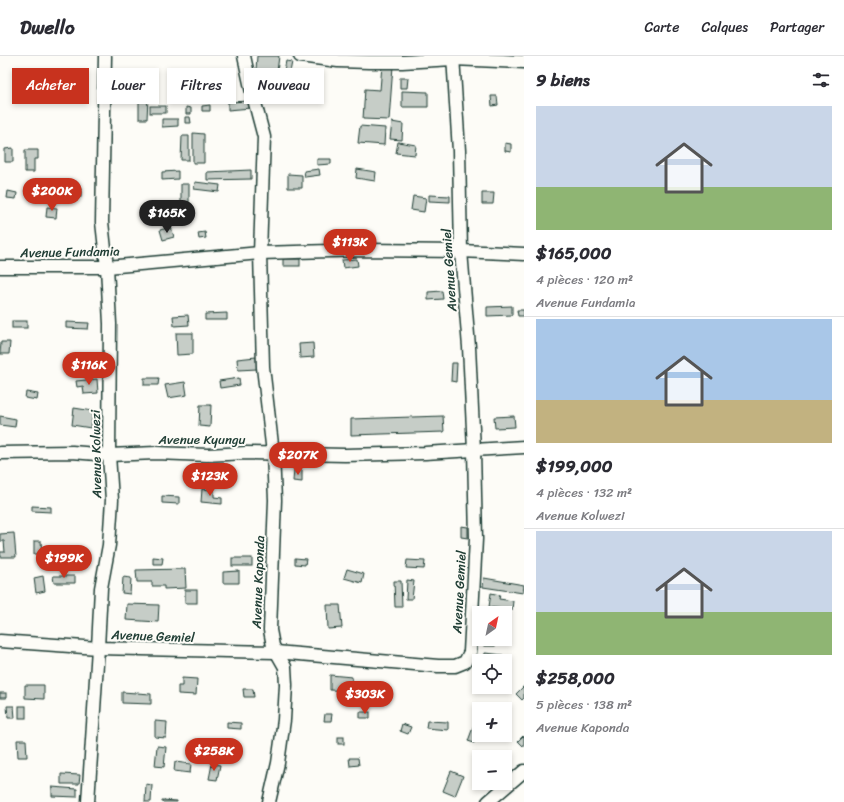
<!DOCTYPE html>
<html lang="fr">
<head>
<meta charset="utf-8">
<style>
	:root { --surface:#fff; --page:#f2f2f3; --text:#2b2b33; --muted:#7c7c81; --line:#e1e1e2; --accent:#c8321e }
	body { margin:0; font-family:Sriracha,sans-serif; background:var(--page); color:var(--text); height:100vh; display:flex; flex-direction:column; font-size:15px; white-space:nowrap }
	* { box-sizing:border-box; margin:0 }
	p { font-size:13px; color:var(--muted) }
	.icon { flex:none; width:22px; height:22px; fill:none; stroke:currentColor; stroke-width:2; stroke-linecap:round; stroke-linejoin:round }
	.map { position:relative; flex:1; overflow:hidden }
	.side { display:flex; flex-direction:column; background:var(--surface); width:320px }
	.side>* { flex:none }
	.top-card { position:absolute; left:12px; top:12px; width:380px; height:36px; display:flex; gap:8px }
	.needle { width:26px; rotate:33deg }
	.controls { position:absolute; left:472px; top:550px; display:grid; gap:8px }
	.controls a { display:grid; place-items:center; width:40px; height:40px; border-radius:0px; background:var(--surface); box-shadow:0 2px 6px #0003; font-size:20px }
	.price { position:absolute; translate:-50% -34px; padding:0 9px; border-radius:14px; background:var(--accent); color:#fff; font-size:13px; line-height:26px; filter:drop-shadow(0 1px 2px #0008) }
	.price::after { content:''; position:absolute; left:50%; top:24px; width:12px; height:9px; margin-left:-6px; background:inherit; clip-path:polygon(0 0,100% 0,50% 100%) }
	.price.current { background:#222; color:#fff }
	ul { padding:0; list-style:none }
	li { display:grid; align-content:center; gap:8px; height:212px; padding:0 12px }
	li+li { border-top:1px solid var(--line) }
	li span { display:grid; place-items:center; height:124px; border-radius:0px; color:#555 }
	li>.icon { margin-inline-start:auto }
	span .icon { width:72px; height:72px; fill:#fffc; stroke-width:1 }
	li b { font-size:17px }
	h2 { display:flex; justify-content:space-between; align-items:center; height:48px; padding:0 12px; font-size:17px }
	.tag { padding:0 14px; border-radius:0px; background:var(--surface); box-shadow:0 2px 6px #0003; font-size:14px; line-height:36px }
	.tag.current { background:var(--accent); color:#fff }
	header { display:flex; align-items:center; gap:24px; box-sizing:border-box; height:56px; padding:0 20px; background:var(--surface); border-bottom:1px solid var(--line) }
	header strong { font-size:19px }
	nav { display:flex; gap:22px; margin-inline-start:auto; font-size:14px }
	main { display:flex; flex:1; min-height:0 }
	.map>svg:first-child { display:block }
	.building { fill:#c6cdc7; stroke:#1f3d34 }
	.lines { fill:none; stroke-linecap:round; stroke-linejoin:round }
	.minor-casing { stroke:#1f3d34; stroke-width:15 }
	.minor { stroke:#fdfcf7; stroke-width:12 }
	.labels { text-anchor:middle; dominant-baseline:central; stroke-width:4; stroke-linejoin:round; paint-order:stroke }
	.street-label { font-size:13px; fill:#1f3d34; stroke:#fdfcf7 }
</style>
</head>
<body>
<header>
<strong>Dwello</strong>
<nav><a>Carte</a><a>Calques</a><a>Partager</a></nav>
</header>
<main>
<div class="map">
<svg width="524" height="746" viewBox="0 0 524 746">
	<rect width="100%" height="100%" fill="#fdfcf7"/>
	<filter id="ink" filterUnits="userSpaceOnUse"><feTurbulence type="fractalNoise" baseFrequency=".025" numOctaves="2"/><feDisplacementMap in="SourceGraphic" scale="8" xChannelSelector="R" yChannelSelector="G"/><feConvolveMatrix kernelMatrix="1 2 1 2 8 2 1 2 1" color-interpolation-filters="sRGB"/></filter>
	<g filter="url(#ink)">
		<g class="building">
			<path d="M 257,0 L 279,0 L 277,16 L 256,14 Z"/>
			<path d="M 286,5 L 292,6 L 290,16 L 284,15 Z"/>
			<path d="M 382,9 L 393,10 L 389,64 L 363,63 L 365,33 L 380,34 Z"/>
			<path d="M 400,22 L 408,22 L 407,32 L 400,32 Z"/>
			<path d="M 269,32 L 270,42 L 257,43 L 256,33 Z"/>
			<path d="M 402,35 L 428,36 L 428,51 L 402,51 Z"/>
			<path d="M 491,40 L 497,40 L 498,49 L 492,50 Z"/>
			<path d="M 139,42 L 148,42 L 147,63 L 139,63 Z"/>
			<path d="M 250,45 L 251,52 L 228,54 L 228,46 Z"/>
			<path d="M 210,49 L 210,55 L 202,55 L 202,50 Z"/>
			<rect x="150" y="50" width="16" height="7"/>
			<path d="M 186,51 L 191,52 L 191,58 L 186,58 Z"/>
			<path d="M 185,61 L 190,61 L 191,67 L 185,67 Z"/>
			<path d="M 162,63 L 178,63 L 178,70 L 162,71 Z"/>
			<path d="M 392,66 L 403,68 L 402,84 L 390,83 Z"/>
			<path d="M 360,70 L 385,72 L 384,89 L 358,87 Z"/>
			<path d="M 193,77 L 204,78 L 204,107 L 193,107 Z"/>
			<path d="M 182,80 L 189,80 L 189,104 L 181,104 Z"/>
			<path d="M 398,86 L 416,89 L 415,99 L 396,97 Z"/>
			<path d="M 505,87 L 511,88 L 511,96 L 505,95 Z"/>
			<path d="M 13,92 L 13,106 L 5,106 L 5,93 Z"/>
			<path d="M 25,94 L 38,94 L 38,103 L 34,103 L 34,116 L 25,116 Z"/>
			<path d="M 317,103 L 331,103 L 331,108 L 317,109 Z"/>
			<path d="M 319,113 L 320,119 L 305,121 L 304,115 Z"/>
			<path d="M 357,113 L 376,116 L 375,125 L 356,122 Z"/>
			<path d="M 251,114 L 251,123 L 207,124 L 207,116 Z"/>
			<path d="M 178,115 L 178,123 L 162,124 L 162,116 Z"/>
			<path d="M 288,118 L 302,119 L 302,132 L 288,132 Z"/>
			<path d="M 195,126 L 220,129 L 219,136 L 194,133 Z"/>
			<path d="M 181,128 L 189,128 L 189,149 L 181,148 Z"/>
			<rect x="65" y="133" width="16" height="8"/>
			<path d="M 8,135 L 17,137 L 16,143 L 7,142 Z"/>
			<path d="M 482,137 L 494,137 L 493,148 L 482,148 Z"/>
			<path d="M 429,139 L 450,140 L 450,146 L 429,145 Z"/>
			<path d="M 413,140 L 426,142 L 424,156 L 411,154 Z"/>
			<path d="M 47,151 L 57,152 L 56,162 L 46,161 Z"/>
			<path d="M 171,171 L 174,181 L 163,184 L 160,174 Z"/>
			<path d="M 205,176 L 206,182 L 199,183 L 198,177 Z"/>
			<rect x="283" y="203" width="17" height="7"/>
			<path d="M 357,203 L 358,210 L 343,212 L 342,204 Z"/>
			<path d="M 442,235 L 443,243 L 428,244 L 428,236 Z"/>
			<path d="M 512,250 L 512,259 L 487,260 L 487,251 Z"/>
			<path d="M 517,254 L 524,254 L 524,260 L 518,260 Z"/>
			<path d="M 227,257 L 227,264 L 205,264 L 205,258 Z"/>
			<path d="M 188,259 L 189,269 L 174,270 L 173,260 Z"/>
			<rect x="12" y="265" width="15" height="7"/>
			<path d="M 66,266 L 89,267 L 88,273 L 66,272 Z"/>
			<path d="M 176,277 L 193,277 L 193,298 L 177,299 Z"/>
			<path d="M 1,286 L 10,286 L 9,298 L 0,298 Z"/>
			<path d="M 313,287 L 314,301 L 300,302 L 299,288 Z"/>
			<path d="M 256,301 L 257,313 L 238,314 L 237,303 Z"/>
			<path d="M 452,307 L 457,307 L 456,326 L 451,325 Z"/>
			<path d="M 144,322 L 159,322 L 158,329 L 144,329 Z"/>
			<path d="M 239,322 L 240,329 L 220,332 L 219,325 Z"/>
			<path d="M 97,323 L 98,337 L 84,338 L 83,330 L 77,331 L 76,325 Z"/>
			<path d="M 185,326 L 187,339 L 168,342 L 165,329 Z"/>
			<path d="M 26,336 L 38,338 L 37,344 L 25,342 Z"/>
			<path d="M 200,349 L 211,349 L 210,371 L 199,370 Z"/>
			<path d="M 74,352 L 93,355 L 91,372 L 72,369 Z"/>
			<path d="M 0,360 L 16,363 L 15,371 L 0,369 Z"/>
			<path d="M 443,360 L 444,376 L 351,379 L 351,363 Z"/>
			<path d="M 514,360 L 515,371 L 495,372 L 494,361 Z"/>
			<path d="M 294,414 L 302,414 L 302,426 L 293,425 Z"/>
			<path d="M 202,433 L 214,434 L 214,441 L 222,442 L 222,448 L 201,446 Z"/>
			<path d="M 162,440 L 179,441 L 179,448 L 162,447 Z"/>
			<path d="M 32,450 L 51,451 L 51,456 L 32,455 Z"/>
			<path d="M 461,470 L 468,471 L 468,482 L 461,481 Z"/>
			<path d="M 14,477 L 16,501 L 1,501 L 0,496 L 5,496 L 4,485 L 0,485 L 0,478 Z"/>
			<path d="M 34,485 L 41,485 L 42,498 L 34,498 Z"/>
			<path d="M 54,497 L 73,498 L 73,508 L 54,508 Z"/>
			<path d="M 153,501 L 163,502 L 162,508 L 153,508 Z"/>
			<rect x="232" y="502" width="20" height="8"/>
			<path d="M 295,502 L 306,503 L 305,509 L 295,508 Z"/>
			<path d="M 407,504 L 425,505 L 424,513 L 406,512 Z"/>
			<path d="M 185,513 L 186,532 L 164,533 L 164,530 L 152,530 L 152,526 L 137,526 L 136,514 Z"/>
			<path d="M 347,513 L 364,518 L 362,527 L 344,522 Z"/>
			<path d="M 239,515 L 239,527 L 223,527 L 223,516 Z"/>
			<path d="M 43,520 L 45,535 L 36,537 L 34,522 Z"/>
			<path d="M 53,520 L 75,520 L 75,527 L 54,527 Z"/>
			<path d="M 123,521 L 131,522 L 130,538 L 122,537 Z"/>
			<path d="M 484,522 L 524,529 L 523,537 L 483,531 Z"/>
			<path d="M 407,524 L 414,525 L 412,543 L 406,543 Z"/>
			<path d="M 394,525 L 401,525 L 402,551 L 395,551 Z"/>
			<rect x="185" y="534" width="12" height="13"/>
			<path d="M 491,537 L 500,539 L 499,543 L 513,545 L 512,554 L 489,551 Z"/>
			<path d="M 127,548 L 159,549 L 158,566 L 126,564 Z"/>
			<path d="M 327,549 L 340,549 L 342,572 L 328,573 Z"/>
			<rect x="484" y="583" width="11" height="7"/>
			<path d="M 485,597 L 503,599 L 502,605 L 484,605 Z"/>
			<path d="M 330,619 L 352,621 L 351,635 L 330,634 Z"/>
			<path d="M 182,622 L 197,623 L 196,639 L 178,638 L 178,630 L 182,630 Z"/>
			<path d="M 25,629 L 44,629 L 44,643 L 25,642 Z"/>
			<path d="M 524,630 L 524,642 L 522,644 L 516,638 Z"/>
			<path d="M 243,633 L 253,633 L 254,641 L 244,641 Z"/>
			<path d="M 122,636 L 151,638 L 151,648 L 122,647 Z"/>
			<rect x="0" y="637" width="6" height="5"/>
			<path d="M 7,650 L 14,650 L 15,662 L 8,662 Z"/>
			<rect x="19" y="650" width="7" height="12"/>
			<rect x="360" y="656" width="10" height="6"/>
			<path d="M 325,658 L 332,658 L 331,665 L 324,665 Z"/>
			<path d="M 155,665 L 167,666 L 166,682 L 155,681 Z"/>
			<path d="M 427,665 L 448,666 L 448,674 L 426,672 Z"/>
			<path d="M 227,666 L 241,667 L 241,673 L 227,672 Z"/>
			<path d="M 475,666 L 479,668 L 479,675 L 474,687 L 468,685 Z"/>
			<path d="M 402,668 L 411,671 L 408,678 L 400,675 Z"/>
			<path d="M 523,680 L 524,681 L 524,691 L 518,685 Z"/>
			<rect x="338" y="681" width="6" height="7"/>
			<path d="M 17,684 L 26,684 L 27,701 L 18,701 Z"/>
			<path d="M 157,690 L 166,691 L 164,711 L 155,710 Z"/>
			<path d="M 349,702 L 358,702 L 359,709 L 350,710 Z"/>
			<path d="M 175,706 L 191,708 L 190,717 L 174,715 Z"/>
			<path d="M 212,708 L 220,709 L 217,724 L 209,723 Z"/>
			<path d="M 451,715 L 463,720 L 455,740 L 443,735 Z"/>
			<path d="M 61,718 L 80,719 L 79,728 L 61,728 Z"/>
			<path d="M 146,728 L 152,729 L 151,746 L 145,746 Z"/>
			<path d="M 52,731 L 77,733 L 77,741 L 52,740 Z"/>
			<path d="M 162,744 L 177,745 L 177,746 L 162,746 Z"/>
		</g>
		<g class="lines">
			<g class="minor-casing">
				<g id="minor">
					<path d="M 244,0 L 251,32 L 264,81 L 260,197 L 263,311 L 273,397 L 275,444 L 270,574 L 273,590 L 285,611 L 286,629 L 284,664 L 278,707 L 269,746"/>
					<path d="M 300,0 L 338,5 L 369,6 L 402,6 L 453,3 L 524,6"/>
					<path d="M 0,211 L 107,211 L 260,197 L 365,194 L 461,195 L 524,198"/>
					<path d="M 0,397 L 72,396 L 109,399 L 156,397 L 207,399 L 246,397 L 345,399 L 425,397 L 524,391"/>
					<path d="M 0,585 L 98,592 L 276,596 L 438,610 L 455,610 L 465,606 L 470,596 L 476,483 L 474,394 L 469,291 L 461,195 L 459,95 L 453,0"/>
					<path d="M 88,746 L 98,592 L 101,532 L 109,489 L 112,444 L 109,399 L 110,268 L 107,211 L 102,166 L 105,0"/>
					<path d="M 488,746 L 524,715"/>
				</g>
			</g>
			<use href="#minor" class="minor"/>
		</g>
	</g>
	<g class="labels">
		<g class="street-label">
			<text transform="translate(70 196) rotate(-1)">Avenue Fundamia</text>
			<text transform="translate(449 214) rotate(-94)">Avenue Gemiel</text>
			<text x="202" y="383">Avenue Kyungu</text>
			<text transform="translate(96 398) rotate(-91)">Avenue Kolwezi</text>
			<text transform="translate(258 526) rotate(-88)">Avenue Kaponda</text>
			<text transform="translate(459 536) rotate(-87)">Avenue Gemiel</text>
			<text transform="translate(153 580) rotate(2)">Avenue Gemiel</text>
		</g>
	</g>
</svg>
<div class="controls">
<a><svg class="needle" viewBox="-14 -14 28 28"><path d="M0-13l5 13h-10z" fill="#e53935"/><path d="M0 13l5-13h-10z" fill="#7c7c81"/></svg></a>
<a><svg class="icon" aria-label="locate" viewBox="0 0 24 24"><circle cx="12" cy="12" r="6"/><path d="M12 2v4M12 18v4M2 12h4M18 12h4"/></svg></a>
<a>+</a>
<a>−</a>
</div>
<b class="price" style="left:52px;top:156px">$200K</b>
<b class="price current" style="left:167px;top:178px">$165K</b>
<b class="price" style="left:350px;top:207px">$113K</b>
<b class="price" style="left:89px;top:330px">$116K</b>
<b class="price" style="left:298px;top:420px">$207K</b>
<b class="price" style="left:210px;top:441px">$123K</b>
<b class="price" style="left:64px;top:523px">$199K</b>
<b class="price" style="left:365px;top:659px">$303K</b>
<b class="price" style="left:214px;top:716px">$258K</b>
<div class="top-card">
<a class="tag current">Acheter</a>
<a class="tag">Louer</a>
<a class="tag">Filtres</a>
<a class="tag">Nouveau</a>
</div>
</div>
<section class="side">
<h2>9 biens<svg class="icon" aria-label="filters" viewBox="0 0 24 24"><path d="M4 7h16M4 17h16"/><circle cx="9" cy="7" r="2"/><circle cx="15" cy="17" r="2"/></svg></h2>
<ul>
<li><span style="background:linear-gradient(#c9d6e8 65%,#8fb573 0)"><svg class="icon" aria-label="home" viewBox="0 0 24 24"><path d="M3 11l9-7 9 7M6 9v11h12V9"/></svg></span><div><b>$165,000</b><p>4 pièces · 120 m²</p><p>Avenue Fundamia</p></div></li>
<li><span style="background:linear-gradient(#a9c7e8 65%,#c2b280 0)"><svg class="icon" aria-label="home" viewBox="0 0 24 24"><path d="M3 11l9-7 9 7M6 9v11h12V9"/></svg></span><div><b>$199,000</b><p>4 pièces · 132 m²</p><p>Avenue Kolwezi</p></div></li>
<li><span style="background:linear-gradient(#c9d6e8 65%,#8fb573 0)"><svg class="icon" aria-label="home" viewBox="0 0 24 24"><path d="M3 11l9-7 9 7M6 9v11h12V9"/></svg></span><div><b>$258,000</b><p>5 pièces · 138 m²</p><p>Avenue Kaponda</p></div></li>
</ul>
</section>
</main>
</body>
</html>
